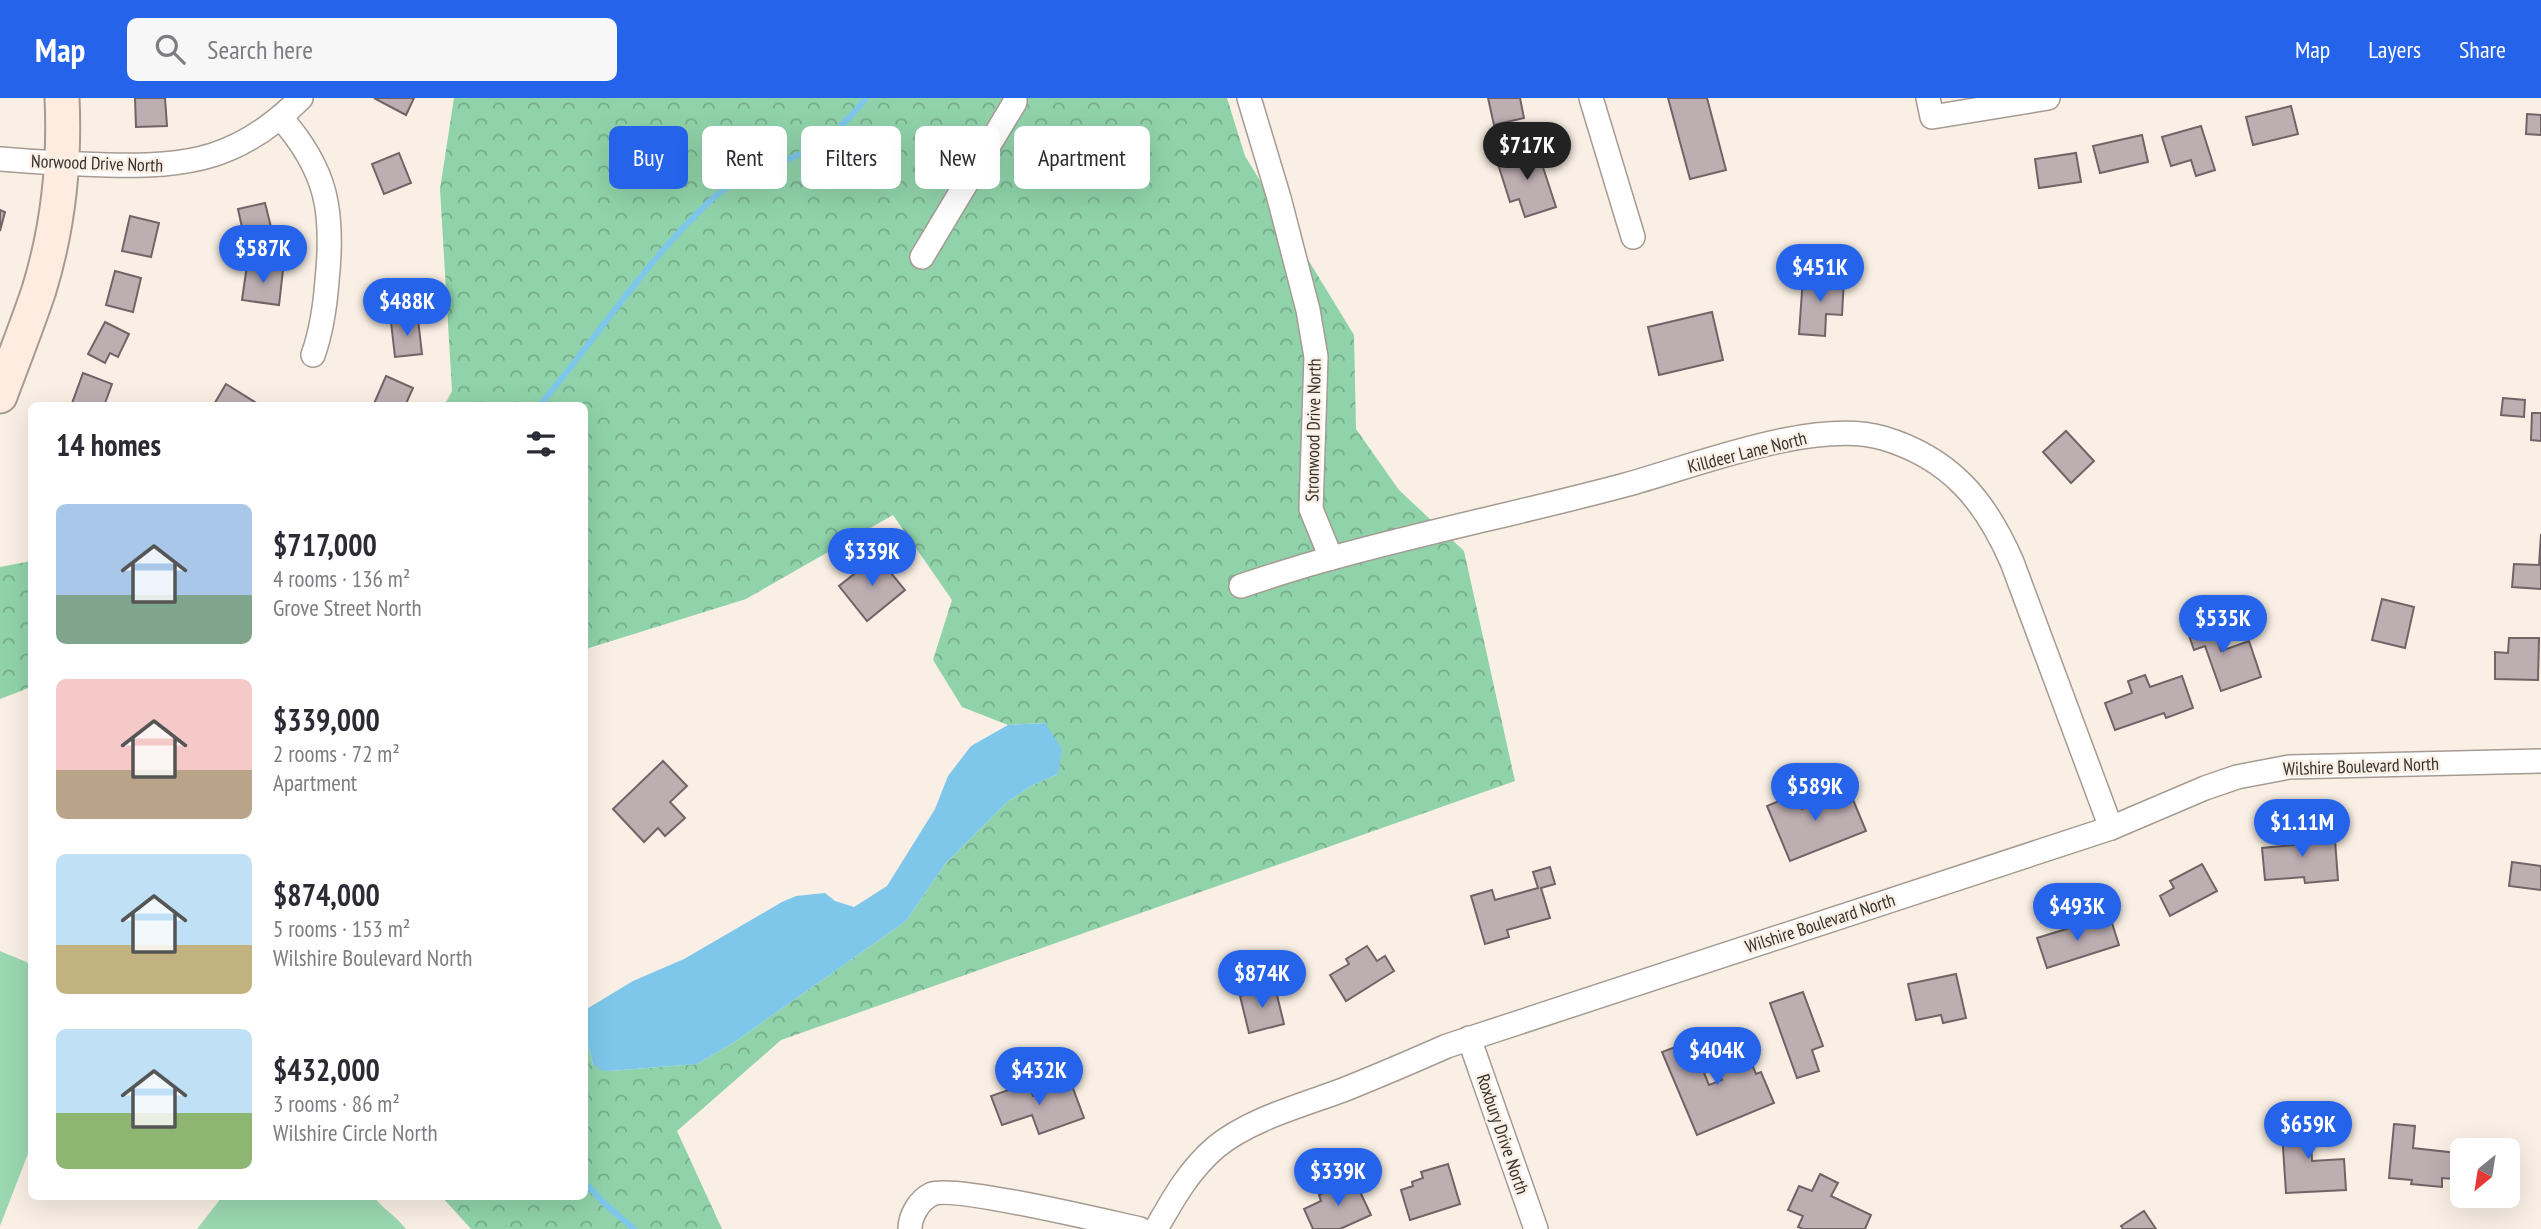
<!DOCTYPE html>
<html lang="en">
<head>
<meta charset="utf-8">
<style>
	:root { --surface:#fff; --page:#f7f7f7; --text:#2b2b33; --muted:#7c7c81; --accent:#2563eb }
	body { margin:0; font-family:"PT Sans Narrow",sans-serif; background:var(--page); color:var(--text); height:100vh; display:flex; flex-direction:column; font-size:26px; white-space:nowrap }
	* { box-sizing:border-box; margin:0 }
	p { font-size:23px; color:var(--muted) }
	.icon { flex:none; width:38px; height:38px; fill:none; stroke:currentColor; stroke-width:2; stroke-linecap:round; stroke-linejoin:round }
	.map { position:relative; flex:1; overflow:hidden }
	.drawer { position:absolute; left:28px; top:304px; width:560px; height:798px; display:flex; flex-direction:column; background:var(--surface); border-radius:10px; box-shadow:0 7px 28px #0002 }
	.drawer>* { flex:none }
	.hud { position:absolute; left:609px; top:28px; width:665px; height:63px; display:flex; gap:14px }
	.needle { width:46px; rotate:210deg }
	.buttons { position:absolute; left:2450px; top:1040px; display:grid; gap:14px }
	.buttons a { display:grid; place-items:center; width:70px; height:70px; border-radius:10px; background:var(--surface); box-shadow:0 7px 28px #0002; font-size:35px }
	.price { position:absolute; translate:-50% -60px; padding:0 16px; border-radius:24px; background:var(--accent); color:#fff; font-size:23px; line-height:46px; filter:drop-shadow(0 2px 4px #0008) }
	.price::after { content:''; position:absolute; left:50%; top:42px; width:21px; height:16px; margin-left:-10px; background:inherit; clip-path:polygon(0 0,100% 0,50% 100%) }
	.price.on { background:#222; color:#fff }
	ul { padding:0; list-style:none }
	li { display:flex; align-items:center; gap:21px; height:175px; padding:0 28px }
	li span { display:grid; place-items:center; flex:none; width:196px; height:140px; border-radius:10px; color:#555 }
	li>.icon { margin-inline-start:auto }
	span .icon { width:84px; height:84px; fill:#fffc; stroke-width:1 }
	li b { font-size:30px }
	h2 { display:flex; justify-content:space-between; align-items:center; height:84px; padding:0 28px; font-size:30px }
	.pill { padding:0 24px; border-radius:10px; background:var(--surface); box-shadow:0 7px 28px #0002; font-size:24px; line-height:63px }
	.pill.on { background:var(--accent); color:#fff }
	header { display:flex; align-items:center; gap:42px; box-sizing:border-box; height:98px; padding:0 35px; background:var(--accent); color:#fff }
	header strong { font-size:33px }
	nav { display:flex; gap:38px; margin-inline-start:auto; font-size:24px }
	.search { width:490px; height:63px; background:var(--page); display:flex; align-items:center; gap:18px; box-sizing:border-box; padding:0 24px; border-radius:10px; color:var(--muted); font-size:26px }
	.map>svg:first-child { display:block }
	.grass { fill:#9ad8b1 }
	.forest { fill:url(#forest-crowns) }
	.water { fill:#7ec7eb }
	.lines { fill:none; stroke-linecap:round; stroke-linejoin:round }
	.stream { stroke:#7ec7eb; stroke-width:6 }
	.building { fill:#bdaeb2; stroke:#716467; stroke-width:2 }
	.street-casing { stroke:#a59b92; stroke-width:26 }
	.secondary-casing { stroke:#a59b92; stroke-width:37 }
	.street { stroke:#fff; stroke-width:23 }
	.secondary { stroke:#ffece1; stroke-width:33 }
	.labels { text-anchor:middle; dominant-baseline:central; stroke-width:5; stroke-linejoin:round; paint-order:stroke }
	.street-label { font-size:18px; fill:#35312d; stroke:#f9efe4 }
</style>
</head>
<body>
<header>
<strong>Map</strong>
<div class="search"><svg class="icon" aria-label="search" viewBox="0 0 24 24"><circle cx="10" cy="10" r="6"/><path d="M15 15l6 6"/></svg>Search here</div>
<nav><a>Map</a><a>Layers</a><a>Share</a></nav>
</header>
<div class="map">
<svg width="2541" height="1131" viewBox="0 0 2541 1131">
	<defs>
		<pattern id="forest-crowns" width="20" height="18" patternUnits="userSpaceOnUse" patternTransform="scale(1.75)"><rect width="20" height="18" fill="#90d3aa"/><path d="M2 6a3 3 0 1 1 6 0M12 15a3 3 0 1 1 6 0" fill="none" stroke="#76ac8b"/></pattern>
	</defs>
	<rect width="100%" height="100%" fill="#f9efe4"/>
	<g class="grass">
		<path d="M 0,853 L 31,866 L 31,1048 L 0,1128 Z"/>
		<path d="M 222,1099 L 374,1099 C 384,1112 396,1118 406,1131 L 197,1131 Z"/>
	</g>
	<g class="forest">
		<path d="M 454,0 L 1227,0 L 1245,58 L 1354,237 L 1356,331 L 1399,392 L 1464,453 L 1515,683 L 781,942 L 677,1033 L 722,1131 L 471,1131 L 442,1099 L 584,1099 L 585,932 L 593,967 L 610,973 L 697,966 L 733,945 L 906,823 L 945,766 L 1006,705 L 1031,688 L 1058,676 L 1045,625 L 1008,627 L 962,609 L 933,562 L 952,502 L 893,417 L 746,501 L 589,550 L 585,556 L 584,308 L 444,308 L 452,293 L 440,91 Z"/>
		<path d="M 31,463 L 31,589 L 0,601 L 0,469 Z"/>
	</g>
	<path class="water" d="M 1045,625 L 1062,651 L 1058,676 L 1031,688 L 1006,705 L 945,766 L 906,823 L 733,945 L 697,966 L 610,973 L 601,972 L 593,967 L 585,932 L 585,912 L 633,883 L 684,861 L 782,804 L 796,798 L 825,795 L 835,803 L 854,809 L 887,788 L 935,711 L 948,678 L 971,648 L 1008,627 Z"/>
	<g class="lines">
		<g class="stream">
			<path d="M 539,308 C 596,241 644,165 709,104 C 739,75 776,68 812,51 C 827,43 856,14 866,0"/>
			<path d="M 584,1084 L 605,1106 L 634,1131"/>
		</g>
	</g>
	<g class="building">
		<path d="M 135,0 L 165,0 L 167,28 L 136,29 Z"/>
		<path d="M 374,0 L 414,0 L 406,17 Z"/>
		<path d="M 1488,0 L 1520,0 L 1524,20 L 1494,27 Z"/>
		<path d="M 1668,0 L 1707,0 L 1726,72 L 1690,81 Z"/>
		<path d="M 2291,8 L 2298,36 L 2253,47 L 2246,19 Z"/>
		<path d="M 2527,16 L 2541,17 L 2541,37 L 2526,36 Z"/>
		<path d="M 2201,28 L 2215,72 L 2196,78 L 2191,62 L 2171,68 L 2162,39 Z"/>
		<path d="M 2142,37 L 2148,64 L 2100,75 L 2093,48 Z"/>
		<path d="M 1537,51 L 1556,109 L 1525,119 L 1519,101 L 1510,104 L 1497,63 Z"/>
		<path d="M 399,55 L 411,85 L 384,96 L 372,66 Z"/>
		<path d="M 2076,55 L 2081,84 L 2039,90 L 2035,61 Z"/>
		<path d="M 265,105 L 274,141 L 246,148 L 238,111 Z"/>
		<path d="M 0,112 L 5,114 L 0,133 Z"/>
		<path d="M 130,118 L 159,125 L 151,159 L 122,153 Z"/>
		<path d="M 247,167 L 283,172 L 279,207 L 242,202 Z"/>
		<path d="M 115,173 L 141,180 L 133,214 L 106,207 Z"/>
		<path d="M 1803,179 L 1844,181 L 1842,217 L 1826,216 L 1825,238 L 1799,236 Z"/>
		<path d="M 1712,214 L 1723,262 L 1659,277 L 1648,229 Z"/>
		<path d="M 418,221 L 422,256 L 395,259 L 391,224 Z"/>
		<path d="M 105,224 L 129,236 L 118,259 L 110,255 L 105,265 L 88,256 Z"/>
		<path d="M 83,275 L 112,286 L 104,308 L 71,308 Z"/>
		<path d="M 386,278 L 413,290 L 405,308 L 373,308 Z"/>
		<path d="M 226,286 L 258,306 L 257,308 L 213,308 Z"/>
		<path d="M 2503,300 L 2525,302 L 2524,319 L 2501,317 Z"/>
		<path d="M 2532,315 L 2541,315 L 2541,343 L 2531,342 Z"/>
		<path d="M 2066,333 L 2094,363 L 2071,385 L 2043,354 Z"/>
		<path d="M 2541,436 L 2541,491 L 2512,489 L 2514,466 L 2539,467 Z"/>
		<path d="M 877,458 L 905,492 L 867,523 L 839,488 Z"/>
		<path d="M 2382,501 L 2414,509 L 2405,550 L 2372,542 Z"/>
		<path d="M 2207,515 L 2221,553 L 2249,543 L 2261,579 L 2221,593 L 2205,548 L 2194,552 L 2184,523 Z"/>
		<path d="M 2509,540 L 2539,540 L 2538,582 L 2495,581 L 2495,554 L 2508,555 Z"/>
		<path d="M 2145,577 L 2150,589 L 2182,578 L 2193,610 L 2166,620 L 2164,615 L 2115,632 L 2105,605 L 2132,595 L 2128,583 Z"/>
		<path d="M 663,663 L 687,688 L 670,704 L 685,720 L 665,738 L 658,730 L 644,744 L 613,711 Z"/>
		<path d="M 1849,692 L 1866,733 L 1790,763 L 1767,708 L 1796,696 L 1802,711 Z"/>
		<path d="M 2314,729 L 2315,743 L 2335,742 L 2338,782 L 2305,785 L 2304,779 L 2265,782 L 2262,750 L 2294,747 L 2292,731 Z"/>
		<path d="M 2512,764 L 2541,768 L 2541,792 L 2509,788 Z"/>
		<path d="M 2202,766 L 2217,793 L 2170,818 L 2160,798 L 2174,790 L 2170,783 Z"/>
		<path d="M 1550,769 L 1555,786 L 1541,790 L 1550,820 L 1507,832 L 1509,839 L 1485,846 L 1471,798 L 1492,792 L 1495,802 L 1538,790 L 1533,774 Z"/>
		<path d="M 2111,822 L 2119,847 L 2047,870 L 2037,840 L 2076,828 L 2078,832 Z"/>
		<path d="M 1367,848 L 1377,863 L 1385,858 L 1394,873 L 1346,903 L 1330,877 L 1349,866 L 1346,861 Z"/>
		<path d="M 1956,876 L 1966,920 L 1943,925 L 1941,917 L 1916,922 L 1908,886 Z"/>
		<path d="M 1275,889 L 1284,926 L 1249,935 L 1240,898 Z"/>
		<path d="M 1803,894 L 1823,948 L 1812,952 L 1819,973 L 1797,980 L 1770,905 Z"/>
		<path d="M 1691,943 L 1709,987 L 1722,982 L 1715,963 L 1745,950 L 1756,976 L 1761,974 L 1774,1005 L 1697,1037 L 1662,954 Z"/>
		<path d="M 1029,985 L 1033,998 L 1071,985 L 1084,1020 L 1039,1036 L 1032,1017 L 1002,1027 L 991,998 Z"/>
		<path d="M 2310,1018 L 2312,1063 L 2344,1061 L 2346,1092 L 2286,1095 L 2281,1019 Z"/>
		<path d="M 2394,1026 L 2415,1028 L 2413,1050 L 2457,1055 L 2454,1081 L 2442,1080 L 2442,1089 L 2411,1086 L 2412,1082 L 2389,1080 Z"/>
		<path d="M 1448,1066 L 1460,1106 L 1410,1122 L 1401,1092 L 1413,1088 L 1412,1084 L 1423,1080 L 1421,1074 Z"/>
		<path d="M 1820,1076 L 1838,1085 L 1831,1098 L 1871,1117 L 1865,1131 L 1803,1131 L 1798,1129 L 1803,1118 L 1788,1112 L 1799,1088 L 1812,1093 Z"/>
		<path d="M 1354,1081 L 1371,1117 L 1340,1131 L 1313,1131 L 1304,1111 L 1321,1103 L 1319,1097 Z"/>
		<path d="M 2144,1113 L 2156,1131 L 2123,1131 L 2121,1128 Z"/>
	</g>
	<g class="lines">
		<g class="street-casing">
			<g id="street">
				<path d="M 1249,0 L 1279,100 L 1308,212 L 1316,259 L 1311,411 L 1331,460"/>
				<path d="M 1591,0 L 1633,139"/>
				<path d="M 1928,0 L 1932,19 L 2048,0"/>
				<path d="M 281,20 C 328,73 334,115 327,183 C 325,209 322,232 313,257"/>
				<path d="M 0,61 C 36,64 71,66 107,67 C 190,69 240,61 301,0"/>
				<path d="M 922,159 L 1015,4 L 1015,0"/>
				<path d="M 1241,488 C 1271,478 1302,468 1332,460 C 1429,433 1528,413 1625,387 C 1695,368 1814,320 1883,340 C 1950,360 1985,402 2012,464 L 2111,730"/>
				<path d="M 1469,940 L 1536,1131"/>
				<path d="M 910,1131 C 910,1118 919,1102 932,1096 C 953,1087 1108,1124 1140,1131"/>
				<path d="M 1156,1131 C 1173,1101 1189,1072 1216,1049 C 1250,1021 1303,1007 1343,992 C 1378,978 1413,963 1447,948 L 2111,730 L 2205,690 L 2237,679 L 2289,669 L 2541,663"/>
			</g>
		</g>
		<g class="secondary-casing">
			<path id="secondary" d="M 0,298 C 13,263 27,228 39,192 C 58,130 65,64 62,0"/>
		</g>
		<use href="#street" class="street"/>
		<use href="#secondary" class="secondary"/>
	</g>
	<g class="labels">
		<g class="street-label">
			<text transform="translate(97 65) rotate(2)">Norwood Drive North</text>
			<text transform="translate(1313 332) rotate(-89)">Stronwood Drive North</text>
			<text transform="translate(1747 354) rotate(-14)">Killdeer Lane North</text>
			<text transform="translate(2361 668) rotate(-2)">Wilshire Boulevard North</text>
			<text transform="translate(1820 825) rotate(-18)">Wilshire Boulevard North</text>
			<text transform="translate(1503 1036) rotate(71)">Roxbury Drive North</text>
		</g>
	</g>
</svg>
<div class="buttons">
<a><svg class="needle" viewBox="-14 -14 28 28"><path d="M0-13l5 13h-10z" fill="#e53935"/><path d="M0 13l5-13h-10z" fill="#7c7c81"/></svg></a>
</div>
<b class="price on" style="left:1527px;top:84px">$717K</b>
<b class="price" style="left:263px;top:187px">$587K</b>
<b class="price" style="left:1820px;top:206px">$451K</b>
<b class="price" style="left:407px;top:240px">$488K</b>
<b class="price" style="left:872px;top:490px">$339K</b>
<b class="price" style="left:2223px;top:557px">$535K</b>
<b class="price" style="left:1815px;top:725px">$589K</b>
<b class="price" style="left:2302px;top:761px">$1.11M</b>
<b class="price" style="left:2077px;top:845px">$493K</b>
<b class="price" style="left:1262px;top:912px">$874K</b>
<b class="price" style="left:1717px;top:989px">$404K</b>
<b class="price" style="left:1039px;top:1009px">$432K</b>
<b class="price" style="left:2308px;top:1063px">$659K</b>
<b class="price" style="left:1338px;top:1110px">$339K</b>
<div class="hud">
<a class="pill on">Buy</a>
<a class="pill">Rent</a>
<a class="pill">Filters</a>
<a class="pill">New</a>
<a class="pill">Apartment</a>
</div>
<section class="drawer">
<h2>14 homes<svg class="icon" aria-label="filters" viewBox="0 0 24 24"><path d="M4 7h16M4 17h16"/><circle cx="9" cy="7" r="2"/><circle cx="15" cy="17" r="2"/></svg></h2>
<ul>
<li><span style="background:linear-gradient(#a9c7e8 65%,#7fa58c 0)"><svg class="icon" aria-label="home" viewBox="0 0 24 24"><path d="M3 11l9-7 9 7M6 9v11h12V9"/></svg></span><div><b>$717,000</b><p>4 rooms · 136 m²</p><p>Grove Street North</p></div></li>
<li><span style="background:linear-gradient(#f6c9c9 65%,#b9a48a 0)"><svg class="icon" aria-label="home" viewBox="0 0 24 24"><path d="M3 11l9-7 9 7M6 9v11h12V9"/></svg></span><div><b>$339,000</b><p>2 rooms · 72 m²</p><p>Apartment</p></div></li>
<li><span style="background:linear-gradient(#bfe0f5 65%,#c2b280 0)"><svg class="icon" aria-label="home" viewBox="0 0 24 24"><path d="M3 11l9-7 9 7M6 9v11h12V9"/></svg></span><div><b>$874,000</b><p>5 rooms · 153 m²</p><p>Wilshire Boulevard North</p></div></li>
<li><span style="background:linear-gradient(#bfe0f5 60%,#8fb573 0)"><svg class="icon" aria-label="home" viewBox="0 0 24 24"><path d="M3 11l9-7 9 7M6 9v11h12V9"/></svg></span><div><b>$432,000</b><p>3 rooms · 86 m²</p><p>Wilshire Circle North</p></div></li>
</ul>
</section>
</div>
</body>
</html>
